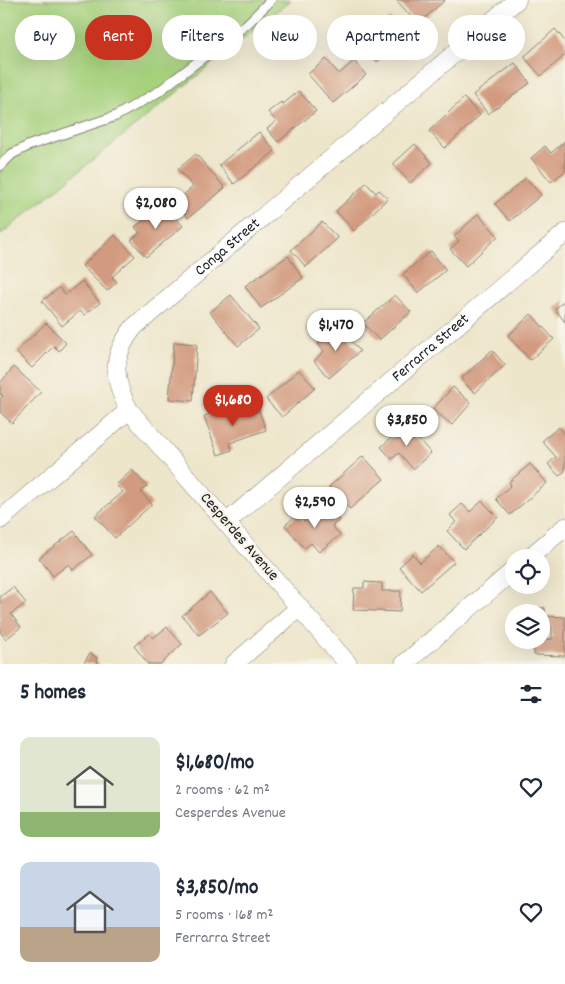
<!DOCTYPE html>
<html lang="en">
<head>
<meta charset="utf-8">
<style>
	:root { --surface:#fff; --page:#f6f6f7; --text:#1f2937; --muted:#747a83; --accent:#c8321e }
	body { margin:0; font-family:Dekko,sans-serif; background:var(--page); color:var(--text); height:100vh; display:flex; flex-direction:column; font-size:19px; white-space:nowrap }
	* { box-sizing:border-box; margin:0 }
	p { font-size:16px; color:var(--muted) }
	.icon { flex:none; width:28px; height:28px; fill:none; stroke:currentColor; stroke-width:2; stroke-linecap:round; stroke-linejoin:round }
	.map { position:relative; height:664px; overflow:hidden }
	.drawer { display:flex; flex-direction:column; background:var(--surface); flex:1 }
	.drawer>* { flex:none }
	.banner { position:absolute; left:15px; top:15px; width:535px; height:45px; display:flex; gap:10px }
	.tools { position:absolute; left:505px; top:549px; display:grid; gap:10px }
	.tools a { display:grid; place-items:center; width:45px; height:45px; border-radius:50%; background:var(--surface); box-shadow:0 5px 20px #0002; font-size:25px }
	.price { position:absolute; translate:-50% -42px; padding:0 11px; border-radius:18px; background:#fff; color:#222; font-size:16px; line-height:32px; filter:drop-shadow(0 1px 2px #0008) }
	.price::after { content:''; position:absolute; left:50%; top:30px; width:15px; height:11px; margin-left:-8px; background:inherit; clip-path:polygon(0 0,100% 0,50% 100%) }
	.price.active { background:var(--accent); color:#fff }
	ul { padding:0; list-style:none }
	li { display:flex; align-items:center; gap:15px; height:125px; padding:0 20px }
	li span { display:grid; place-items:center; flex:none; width:140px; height:100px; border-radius:10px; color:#555 }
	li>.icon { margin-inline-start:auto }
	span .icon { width:60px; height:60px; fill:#fffc; stroke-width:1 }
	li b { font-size:21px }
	h2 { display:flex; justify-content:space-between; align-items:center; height:60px; padding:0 20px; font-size:21px }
	.tag { padding:0 18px; border-radius:22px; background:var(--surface); box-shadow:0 5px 20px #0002; font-size:18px; line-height:45px }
	.tag.active { background:var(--accent); color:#fff }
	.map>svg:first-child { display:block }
	.green { fill:#a6d17d; stroke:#61764c }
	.building { fill:#d29a7e }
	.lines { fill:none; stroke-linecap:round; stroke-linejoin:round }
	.lane-casing { stroke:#858174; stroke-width:11 }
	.street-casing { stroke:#858174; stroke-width:19 }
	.lane { stroke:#fff; stroke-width:9 }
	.street { stroke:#fff; stroke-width:18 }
	.labels { text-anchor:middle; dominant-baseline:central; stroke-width:4.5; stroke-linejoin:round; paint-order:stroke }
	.street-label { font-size:16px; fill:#1c1c1c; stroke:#f7f3e8 }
</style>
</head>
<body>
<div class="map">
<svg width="565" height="664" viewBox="0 0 565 664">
	<rect width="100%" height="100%" fill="#f7f3e8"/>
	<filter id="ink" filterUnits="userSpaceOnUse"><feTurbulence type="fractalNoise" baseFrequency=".02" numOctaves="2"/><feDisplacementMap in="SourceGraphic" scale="10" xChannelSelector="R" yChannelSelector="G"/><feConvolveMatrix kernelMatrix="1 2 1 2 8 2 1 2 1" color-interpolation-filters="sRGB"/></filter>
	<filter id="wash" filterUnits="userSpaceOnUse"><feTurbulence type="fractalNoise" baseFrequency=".0096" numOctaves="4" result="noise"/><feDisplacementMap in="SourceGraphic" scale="20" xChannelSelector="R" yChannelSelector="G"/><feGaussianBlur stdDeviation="1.12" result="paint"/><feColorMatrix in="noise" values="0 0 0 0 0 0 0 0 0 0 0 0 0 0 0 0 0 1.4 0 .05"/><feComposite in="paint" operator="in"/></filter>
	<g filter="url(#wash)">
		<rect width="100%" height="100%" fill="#eee6cb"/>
		<path class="green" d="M 0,0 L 291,0 L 0,235 Z"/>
		<g id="blocks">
			<g class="building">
				<path d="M 398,0 L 445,0 L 418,24 L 397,1 Z"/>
				<path d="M 390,18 L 407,36 L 377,62 L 353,34 L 368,21 L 376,30 Z"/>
				<path d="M 555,29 L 565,41 L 565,55 L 541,76 L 524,57 Z"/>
				<path d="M 326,59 L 339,74 L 354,61 L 366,75 L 333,103 L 308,74 Z"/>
				<path d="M 515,63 L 530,83 L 488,114 L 473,95 Z"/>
				<path d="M 299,91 L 316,111 L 278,142 L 267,129 L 276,121 L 268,112 L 281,102 L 283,104 Z"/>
				<path d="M 464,98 L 480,115 L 445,148 L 429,131 Z"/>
				<path d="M 259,132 L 275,151 L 234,184 L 219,165 Z"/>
				<path d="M 565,141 L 565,171 L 551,182 L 531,158 L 545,146 L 551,153 Z"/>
				<path d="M 415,144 L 432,163 L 410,183 L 393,164 Z"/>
				<path d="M 196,154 L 225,188 L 188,218 L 175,202 L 193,187 L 178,169 Z"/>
				<path d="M 526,178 L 541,195 L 510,221 L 495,204 Z"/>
				<path d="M 366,183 L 376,193 L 379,190 L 388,198 L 354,231 L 336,211 Z"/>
				<path d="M 163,204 L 183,226 L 146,257 L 131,240 L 140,233 L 135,227 Z"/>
				<path d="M 478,214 L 498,236 L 466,266 L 450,249 L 459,241 L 454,237 Z"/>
				<path d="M 322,222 L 338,238 L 306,267 L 291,250 Z"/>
				<path d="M 115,235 L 135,256 L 112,277 L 117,282 L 107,291 L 82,266 Z"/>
				<path d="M 431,251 L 446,270 L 418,293 L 403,274 Z"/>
				<path d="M 288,256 L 303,278 L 261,308 L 245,286 Z"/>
				<path d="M 82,281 L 100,303 L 84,315 L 80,311 L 62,326 L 42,301 L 59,288 L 65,295 Z"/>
				<path d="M 231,295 L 259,329 L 238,346 L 210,312 Z"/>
				<path d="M 395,295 L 411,312 L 379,340 L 363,323 Z"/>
				<path d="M 565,300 L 565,322 L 555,309 Z"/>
				<path d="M 531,314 L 554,339 L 530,360 L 508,336 Z"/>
				<path d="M 46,323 L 66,343 L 59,351 L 54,346 L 32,368 L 16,352 Z"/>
				<path d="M 338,326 L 360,351 L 329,378 L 314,361 L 324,351 L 318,344 Z"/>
				<path d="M 174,342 L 197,344 L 193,401 L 169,399 Z"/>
				<path d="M 492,350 L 505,365 L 475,393 L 461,379 Z"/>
				<path d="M 14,367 L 41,392 L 12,423 L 0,412 L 0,399 L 3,396 L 0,394 L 0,383 Z"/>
				<path d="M 299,370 L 315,388 L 282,417 L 266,399 Z"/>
				<path d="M 453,387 L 471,403 L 452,425 L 433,409 Z"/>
				<path d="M 232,406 L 235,416 L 258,408 L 266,430 L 230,443 L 232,450 L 218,455 L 204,416 Z"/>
				<path d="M 405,425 L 431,453 L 413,469 L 399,453 L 392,459 L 381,447 Z"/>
				<path d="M 559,427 L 565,434 L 565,471 L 559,476 L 548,464 L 556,457 L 542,441 Z"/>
				<path d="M 363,456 L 384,479 L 350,509 L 329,487 Z"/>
				<path d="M 530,464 L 547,483 L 510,515 L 496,499 L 511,485 L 509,482 Z"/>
				<path d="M 132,470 L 147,486 L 141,492 L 152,504 L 115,538 L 95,516 L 123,492 L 116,485 Z"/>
				<path d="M 482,501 L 498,517 L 464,549 L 447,531 L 456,522 L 450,515 L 462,504 L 470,512 Z"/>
				<path d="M 326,504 L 340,520 L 332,526 L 340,535 L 319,552 L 311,543 L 304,548 L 285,525 L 298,514 L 304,522 Z"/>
				<path d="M 74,531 L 92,555 L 73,570 L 69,564 L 53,576 L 39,558 Z"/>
				<path d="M 439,546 L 454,562 L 421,591 L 399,567 L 413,554 L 420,563 Z"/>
				<path d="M 364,582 L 382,583 L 382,591 L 401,591 L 400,612 L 353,610 L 354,588 L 364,588 Z"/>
				<path d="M 13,587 L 26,603 L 11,614 L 21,627 L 6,639 L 0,632 L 0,597 Z"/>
				<path d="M 210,592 L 228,613 L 199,635 L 182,616 Z"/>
				<path d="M 531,608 L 545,608 L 545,616 L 565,617 L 565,656 L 534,655 L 534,640 L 552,639 L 552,626 L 541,625 L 541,612 L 531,612 Z"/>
				<path d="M 167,627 L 182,644 L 161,664 L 148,664 L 134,646 L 149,634 L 153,638 Z"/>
				<path d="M 90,653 L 97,658 L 96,661 L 100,664 L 83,664 Z"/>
			</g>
		</g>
	</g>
	<g filter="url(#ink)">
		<use href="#blocks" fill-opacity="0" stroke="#858174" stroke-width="1"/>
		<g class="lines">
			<g class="lane-casing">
				<path id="lane" d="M 0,166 L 12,154 L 30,145 L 116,116 L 158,92 L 247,24 L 271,0"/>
			</g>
			<g class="street-casing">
				<g id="street">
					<path d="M 0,520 L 129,410"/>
					<path id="s1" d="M 227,522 L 565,233"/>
					<path d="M 529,558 L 565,527"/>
					<path d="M 234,664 L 300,607"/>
					<path id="s2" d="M 348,664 L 129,410 C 112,378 111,356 134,327 L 517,0"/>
					<path d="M 404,664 L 514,570"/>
				</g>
			</g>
			<use href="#lane" class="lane"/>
			<use href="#street" class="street"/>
		</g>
	</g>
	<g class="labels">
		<g class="street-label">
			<text stroke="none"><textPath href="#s2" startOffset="548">Conga Street</textPath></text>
			<text stroke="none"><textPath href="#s1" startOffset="268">Ferrarra Street</textPath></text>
			<text transform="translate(239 537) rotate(49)">Cesperdes Avenue</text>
		</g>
	</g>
</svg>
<div class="tools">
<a><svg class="icon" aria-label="locate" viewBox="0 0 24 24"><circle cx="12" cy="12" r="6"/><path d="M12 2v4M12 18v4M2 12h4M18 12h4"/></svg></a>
<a><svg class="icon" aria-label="layers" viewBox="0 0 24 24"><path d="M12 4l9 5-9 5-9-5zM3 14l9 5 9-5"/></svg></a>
</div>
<b class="price" style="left:156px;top:230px">$2,080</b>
<b class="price" style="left:336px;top:352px">$1,470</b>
<b class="price active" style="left:233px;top:427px">$1,680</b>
<b class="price" style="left:407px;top:447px">$3,850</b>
<b class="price" style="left:315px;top:529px">$2,590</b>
<div class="banner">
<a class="tag">Buy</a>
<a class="tag active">Rent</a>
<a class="tag">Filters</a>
<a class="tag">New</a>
<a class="tag">Apartment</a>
<a class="tag">House</a>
</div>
</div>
<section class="drawer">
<h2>5 homes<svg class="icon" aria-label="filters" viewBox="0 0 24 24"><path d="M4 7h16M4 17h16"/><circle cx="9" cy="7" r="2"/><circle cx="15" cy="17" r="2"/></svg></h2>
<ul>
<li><span style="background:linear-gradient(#dfe7d0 75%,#8fb573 0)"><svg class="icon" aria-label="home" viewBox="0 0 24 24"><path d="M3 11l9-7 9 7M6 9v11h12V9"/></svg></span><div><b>$1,680/mo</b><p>2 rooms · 62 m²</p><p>Cesperdes Avenue</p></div><svg class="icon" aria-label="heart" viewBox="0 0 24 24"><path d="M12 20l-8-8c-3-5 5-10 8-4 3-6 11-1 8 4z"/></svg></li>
<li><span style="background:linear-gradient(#c9d6e8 65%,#b9a48a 0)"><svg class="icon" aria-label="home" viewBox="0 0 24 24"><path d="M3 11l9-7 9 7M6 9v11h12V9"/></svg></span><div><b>$3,850/mo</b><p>5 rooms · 168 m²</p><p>Ferrarra Street</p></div><svg class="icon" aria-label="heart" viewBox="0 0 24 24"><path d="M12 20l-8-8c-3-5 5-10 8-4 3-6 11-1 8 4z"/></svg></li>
</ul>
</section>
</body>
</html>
